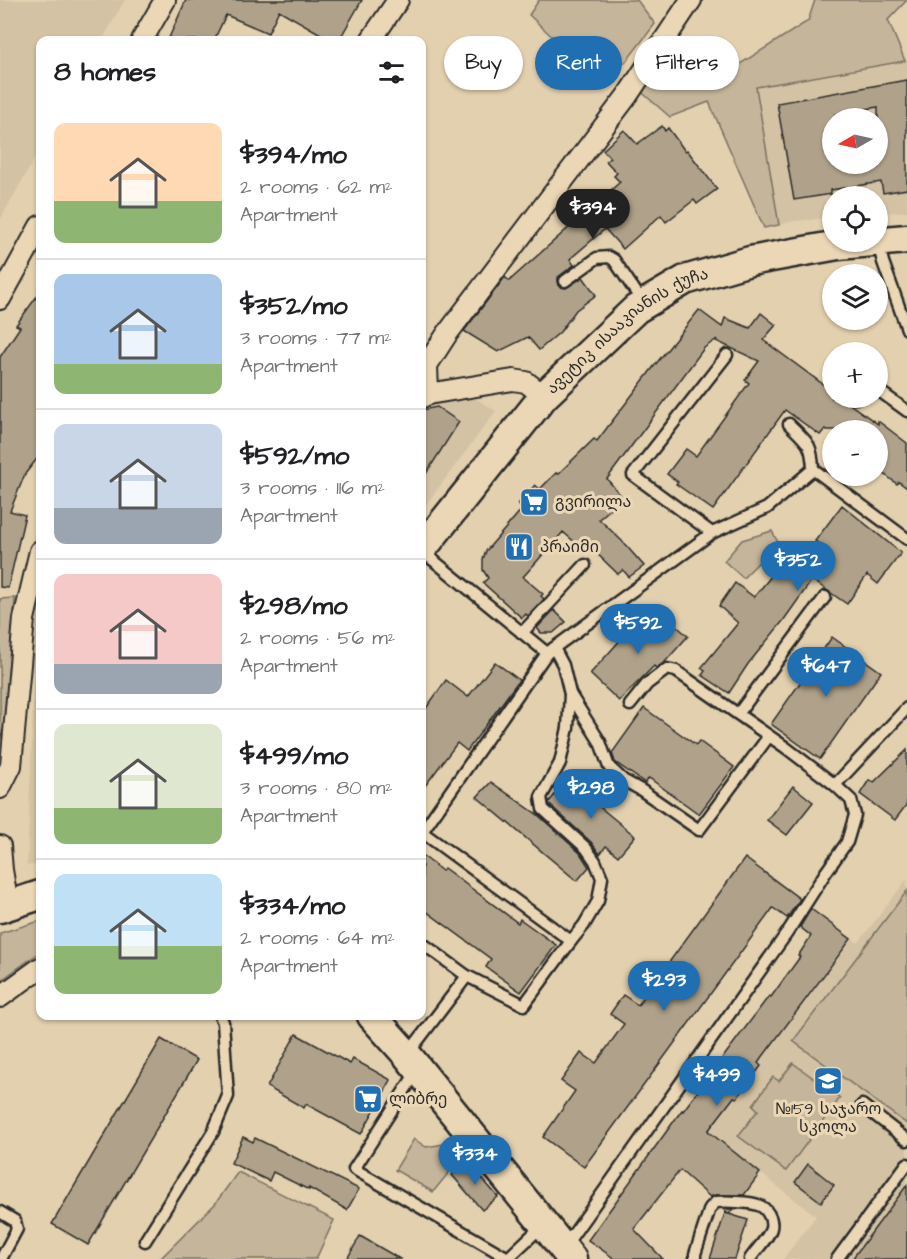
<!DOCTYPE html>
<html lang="en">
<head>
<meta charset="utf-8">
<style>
	:root { --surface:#fff; --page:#f2f2f2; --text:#202124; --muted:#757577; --line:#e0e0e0; --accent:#1f6fb2 }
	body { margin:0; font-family:"Architects Daughter","Noto Sans Georgian",sans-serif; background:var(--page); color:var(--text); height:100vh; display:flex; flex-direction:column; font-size:22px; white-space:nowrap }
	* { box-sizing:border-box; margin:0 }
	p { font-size:20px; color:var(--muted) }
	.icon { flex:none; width:33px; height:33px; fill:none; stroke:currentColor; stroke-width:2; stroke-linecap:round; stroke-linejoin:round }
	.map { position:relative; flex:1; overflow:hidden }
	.side { position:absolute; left:36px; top:36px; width:390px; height:984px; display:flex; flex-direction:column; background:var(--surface); border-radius:12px; box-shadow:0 2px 4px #0004 }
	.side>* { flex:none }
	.guide { position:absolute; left:444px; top:36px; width:372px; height:54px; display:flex; gap:12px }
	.needle { width:39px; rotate:261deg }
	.tools { position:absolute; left:822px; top:108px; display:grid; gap:12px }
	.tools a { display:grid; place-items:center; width:66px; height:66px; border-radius:50%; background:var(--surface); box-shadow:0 2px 4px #0004; font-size:30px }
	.price { position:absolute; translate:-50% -51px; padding:0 14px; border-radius:21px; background:var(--accent); color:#fff; font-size:20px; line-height:39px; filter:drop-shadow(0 2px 3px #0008) }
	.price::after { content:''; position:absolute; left:50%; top:36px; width:18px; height:14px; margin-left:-9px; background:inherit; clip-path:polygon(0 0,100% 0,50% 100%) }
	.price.current { background:#222; color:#fff }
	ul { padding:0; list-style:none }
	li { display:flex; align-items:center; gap:18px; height:150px; padding:0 18px }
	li+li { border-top:2px solid var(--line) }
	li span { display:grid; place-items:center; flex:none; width:168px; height:120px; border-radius:12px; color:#555 }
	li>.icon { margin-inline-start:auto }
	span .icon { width:72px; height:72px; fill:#fffc; stroke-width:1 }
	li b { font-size:26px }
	h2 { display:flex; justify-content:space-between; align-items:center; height:72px; padding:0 18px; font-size:26px }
	.pill { padding:0 21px; border-radius:27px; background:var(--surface); box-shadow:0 2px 4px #0004; font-size:21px; line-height:54px }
	.pill.current { background:var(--accent); color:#fff }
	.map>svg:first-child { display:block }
	.built { fill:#d4c2a4; fill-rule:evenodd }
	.green { fill:#c5b59a; stroke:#787062; stroke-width:1.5 }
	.building { fill:#b0a28a; stroke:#2b2b2b; stroke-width:1.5; fill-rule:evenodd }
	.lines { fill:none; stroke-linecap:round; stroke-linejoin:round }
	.lane-casing { stroke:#2b2b2b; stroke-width:15 }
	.street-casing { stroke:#2b2b2b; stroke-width:24 }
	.secondary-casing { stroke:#2b2b2b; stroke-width:33 }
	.lane { stroke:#ebd7b5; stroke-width:10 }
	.street { stroke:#ebd7b5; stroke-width:20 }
	.secondary { stroke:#ebd7b5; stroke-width:28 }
	.labels { text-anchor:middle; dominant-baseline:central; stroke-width:6; stroke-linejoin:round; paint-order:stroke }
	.street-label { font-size:16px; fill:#2b2b2b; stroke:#ebd7b5 }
	.poi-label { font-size:16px; fill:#2b2b2b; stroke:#ebd7b5; text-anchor:start }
</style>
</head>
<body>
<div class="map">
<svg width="907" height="1259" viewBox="0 0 907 1259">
	<rect width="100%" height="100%" fill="#e3d0af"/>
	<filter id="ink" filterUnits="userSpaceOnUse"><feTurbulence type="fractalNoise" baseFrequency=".0167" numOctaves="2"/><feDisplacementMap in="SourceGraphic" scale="12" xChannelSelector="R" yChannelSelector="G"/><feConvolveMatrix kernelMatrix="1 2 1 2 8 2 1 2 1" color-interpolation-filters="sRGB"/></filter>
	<g filter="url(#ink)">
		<g class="built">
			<path d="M 0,0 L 125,0 L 102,40 L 40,40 L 40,149 L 0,220 Z"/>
			<path d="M 907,60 L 907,211 L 878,214 L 878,196 L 832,196 L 832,218 L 794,221 L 779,225 L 756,87 ZM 832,118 L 878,118 L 878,164 L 832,164 Z"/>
			<path d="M 470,395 L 496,411 L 422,510 L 422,408 Z"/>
			<path d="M 40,592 L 40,864 L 27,866 L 37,600 Z"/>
			<path d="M 907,879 L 907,1259 L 783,1259 L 816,1216 L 707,1132 L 734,1097 L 737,1098 L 761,1066 L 758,1063 L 801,1006 L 799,992 L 808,998 L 816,987 L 812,984 L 834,962 L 851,938 L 858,943 Z"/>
		</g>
		<g class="green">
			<path d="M 539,0 L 637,0 L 655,24 L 625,63 L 594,44 L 577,60 L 529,15 Z"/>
			<path d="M 815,0 L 907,0 L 888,20 L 905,61 L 756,87 L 779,225 L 764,228 L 709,102 L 670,117 L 638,89 L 666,49 L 707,85 L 808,21 Z"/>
			<path d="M 772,531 L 783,552 L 773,556 L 763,558 L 743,578 L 724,561 L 742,540 Z"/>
			<path d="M 15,598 L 4,750 L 0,728 L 0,599 Z"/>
			<path d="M 907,891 L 907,1124 L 793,1041 Z"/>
			<path d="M 40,921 L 40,952 L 0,981 L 0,933 Z"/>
			<path d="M 793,1063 L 840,1098 L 786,1171 L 738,1136 L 758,1110 L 753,1105 L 773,1077 L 779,1081 Z"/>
			<path d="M 414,1139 L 426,1147 L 444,1144 L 459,1160 L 433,1192 L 395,1170 Z"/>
			<path d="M 238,1172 L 334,1220 L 316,1259 L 160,1259 L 215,1204 Z"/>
		</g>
		<g class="building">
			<path d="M 186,0 L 362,0 L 339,40 L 331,40 L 279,10 L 268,33 L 226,15 L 214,40 L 168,40 Z"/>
			<path d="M 907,80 L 907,189 L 883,193 L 881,182 L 831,190 L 831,194 L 794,200 L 777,103 ZM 878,107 L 878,164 L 832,164 L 832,118 L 836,118 L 835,114 Z"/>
			<path d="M 662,126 L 665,131 L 668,128 L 685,151 L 687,150 L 717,189 L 697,204 L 694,200 L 666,222 L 661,215 L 623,249 L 605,229 L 570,259 L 574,265 L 558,277 L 558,281 L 559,286 L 566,288 L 583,277 L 596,295 L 576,310 L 560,332 L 539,350 L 528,337 L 498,352 L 464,331 L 505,277 L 509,281 L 620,182 L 614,176 L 617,173 L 606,161 L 610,158 L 603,150 L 624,130 L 637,144 Z"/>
			<path d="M 40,292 L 40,455 L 25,474 L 10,511 L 25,515 L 8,588 L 0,587 L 0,357 L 20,327 L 16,325 Z"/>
			<path d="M 699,310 L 722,327 L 725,318 L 750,328 L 761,313 L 776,325 L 763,340 L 832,391 L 832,398 L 841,398 L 878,424 L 878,421 L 907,443 L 907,488 L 899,482 L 897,484 L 878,469 L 878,430 L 827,430 L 825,429 L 820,435 L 785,410 L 713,510 L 676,484 L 678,482 L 667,474 L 686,449 L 696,456 L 749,383 L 745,380 L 759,361 L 716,341 L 717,339 L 704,348 L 607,479 L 623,498 L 599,519 L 622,541 L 644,566 L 629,577 L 623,570 L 618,574 L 589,546 L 584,550 L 563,532 L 523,577 L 543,594 L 541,596 L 544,599 L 528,616 L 526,614 L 522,618 L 483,583 L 488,578 L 483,570 L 483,559 L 486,551 L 522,509 L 518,504 L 535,485 L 540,489 L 556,473 L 558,474 L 594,439 L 597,441 L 655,365 Z"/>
			<path d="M 437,407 L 459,422 L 422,480 L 422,410 Z"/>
			<path d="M 842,505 L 901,553 L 878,584 L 867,575 L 847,604 L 812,580 L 783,621 L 748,664 L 729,693 L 702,675 L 705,671 L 701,668 L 738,623 L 719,606 L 735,583 L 754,597 L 778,568 L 789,575 L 807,576 L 806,576 L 826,549 L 815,541 Z"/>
			<path d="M 554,610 L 566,622 L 553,633 L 541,633 L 537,628 Z"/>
			<path d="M 658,610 L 688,636 L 665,662 L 656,668 L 654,666 L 619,701 L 590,674 L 632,627 L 638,632 Z"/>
			<path d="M 832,637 L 881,672 L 820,759 L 771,724 Z"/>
			<path d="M 495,662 L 519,680 L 467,751 L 457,743 L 422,790 L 422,714 L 446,680 L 468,697 Z"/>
			<path d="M 644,708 L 696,745 L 699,741 L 734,767 L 699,814 L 649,778 L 645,783 L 615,762 L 612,753 Z"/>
			<path d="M 907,750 L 907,804 L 895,820 L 860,794 L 869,780 L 874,782 Z"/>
			<path d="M 567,780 L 635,836 L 618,856 L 606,846 L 600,854 L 591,842 L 550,805 L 549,802 Z"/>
			<path d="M 491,782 L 538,815 L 580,853 L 589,867 L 577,881 L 477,797 Z"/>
			<path d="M 793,786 L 813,802 L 787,835 L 767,820 Z"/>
			<path d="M 422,855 L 442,871 L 444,868 L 518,923 L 520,919 L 556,945 L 521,992 L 486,967 L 491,959 L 422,908 Z"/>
			<path d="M 745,858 L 800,899 L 787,918 L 773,908 L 584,1167 L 543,1137 L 575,1091 L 561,1081 L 581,1053 L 596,1063 L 624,1024 L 610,1014 L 623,995 L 638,1005 Z"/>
			<path d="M 811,909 L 851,939 L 758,1063 L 761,1066 L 737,1098 L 734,1097 L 708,1131 L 760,1173 L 744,1195 L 715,1195 L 710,1197 L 680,1170 L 634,1229 L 663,1259 L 615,1259 L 588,1240 L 682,1110 L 683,1111 L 769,996 L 771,997 L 800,957 L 798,956 L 811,936 L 800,927 Z"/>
			<path d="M 296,1034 L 350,1064 L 353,1059 L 391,1080 L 361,1134 L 306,1104 L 304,1108 L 267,1087 Z"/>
			<path d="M 161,1039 L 197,1060 L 88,1245 L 52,1224 Z"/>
			<path d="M 243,1137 L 253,1142 L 255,1138 L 359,1189 L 347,1210 L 309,1188 L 309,1190 L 273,1172 L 269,1181 L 231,1163 Z"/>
			<path d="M 467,1161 L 498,1197 L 482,1210 L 452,1175 Z"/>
			<path d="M 808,1164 L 834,1185 L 821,1202 L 795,1182 Z"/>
			<path d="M 907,1185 L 907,1259 L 852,1259 Z"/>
			<path d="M 723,1209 L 733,1209 L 729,1214 L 748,1220 L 735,1259 L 710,1259 L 725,1213 L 728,1214 Z"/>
			<path d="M 360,1236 L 400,1259 L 347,1259 Z"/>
		</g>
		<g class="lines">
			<g class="lane-casing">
				<g id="lane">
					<path d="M 878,242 L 883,262 L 907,329"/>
					<path d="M 565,281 L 597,258 L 609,257 L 614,260 L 644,304"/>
					<path d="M 878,390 L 907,411"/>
					<path d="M 855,398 L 856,398"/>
					<path d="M 789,424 C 807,442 812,443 813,469 L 907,539"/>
					<path d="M 712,533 L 633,475 L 727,355"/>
					<path d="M 422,551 L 547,653"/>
					<path d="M 522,633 L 585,565"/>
					<path d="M 570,694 L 600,742 L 609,767 L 623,780 L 641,790 L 699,830 L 769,736"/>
					<path d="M 738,714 L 825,597"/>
					<path d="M 835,785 L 907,708"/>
					<path d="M 571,941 L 422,832 L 547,653 L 712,533 L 767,508 L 813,469"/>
					<path d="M 467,976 L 524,1005 L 571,941 L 584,925 L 598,901 L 602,878 L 595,861 L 586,848 L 543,809 L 541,797 L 560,763 L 568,728 L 570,694 L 563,665 L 554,648"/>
					<path d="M 407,1055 L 467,976 L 422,943"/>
					<path d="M 417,1071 L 354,1169 L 508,1258"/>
					<path d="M 862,1105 L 907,1140"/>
					<path d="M 0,1212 L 15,1221 L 17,1229 L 1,1259"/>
					<path d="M 145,1241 L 213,1132 L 228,1096 L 223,1022 L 220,1016"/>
					<path d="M 565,1246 L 787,933 L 826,872 L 847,842 L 855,815 L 851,800 L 835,785 L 785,747 L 676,671 L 667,669 L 647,684 L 630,705"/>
					<path d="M 507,1259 L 543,1225"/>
					<path d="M 695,1259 L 695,1254 L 710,1208 L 716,1202 C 725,1201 750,1202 758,1205 C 767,1208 773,1219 771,1228 C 770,1236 755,1251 750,1259"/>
					<path d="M 837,1259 L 907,1164"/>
				</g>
			</g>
			<g class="street-casing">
				<g id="street">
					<path d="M 142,40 L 165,0"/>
					<path d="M 371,40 L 398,0"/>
					<path d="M 0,299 L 40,226"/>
					<path d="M 428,394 L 427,365 L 447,334 L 627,96 L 691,0"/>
					<path d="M 422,397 L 428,394 L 513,380 L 526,382 L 544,396"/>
					<path d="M 0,788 L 11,766 L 24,619 L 40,551"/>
					<path d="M 0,846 L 2,870 L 8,905"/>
					<path d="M 0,997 L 40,968"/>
				</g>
			</g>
			<g class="secondary-casing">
				<g id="secondary">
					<path id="s1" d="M 422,549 L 544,396 L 636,309 L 685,280 L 750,261 L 838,245 L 907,239"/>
					<path d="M 0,908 L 40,895"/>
					<path d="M 372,1016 L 407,1055 L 572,1259"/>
				</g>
			</g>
			<use href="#lane" class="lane"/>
			<use href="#street" class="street"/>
			<use href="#secondary" class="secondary"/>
		</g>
	</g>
	<defs>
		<g id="supermarket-square" transform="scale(1.5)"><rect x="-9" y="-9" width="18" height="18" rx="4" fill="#1f6fb2" stroke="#ebd7b5"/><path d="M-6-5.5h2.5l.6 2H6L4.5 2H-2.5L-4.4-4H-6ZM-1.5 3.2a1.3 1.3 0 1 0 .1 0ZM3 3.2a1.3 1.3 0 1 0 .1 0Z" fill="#fff"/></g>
		<g id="restaurant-square" transform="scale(1.5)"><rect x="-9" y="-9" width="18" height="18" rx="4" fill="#1f6fb2" stroke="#ebd7b5"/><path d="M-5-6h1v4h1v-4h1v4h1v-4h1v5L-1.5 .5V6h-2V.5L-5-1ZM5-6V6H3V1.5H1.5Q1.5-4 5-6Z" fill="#fff"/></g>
		<g id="school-square" transform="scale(1.5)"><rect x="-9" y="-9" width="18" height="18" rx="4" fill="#1f6fb2" stroke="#ebd7b5"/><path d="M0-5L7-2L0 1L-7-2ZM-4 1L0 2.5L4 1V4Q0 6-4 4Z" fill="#fff"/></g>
	</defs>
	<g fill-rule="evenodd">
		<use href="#supermarket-square" x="534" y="502"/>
		<use href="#restaurant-square" x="519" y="547"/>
		<use href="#school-square" x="828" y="1081"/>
		<use href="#supermarket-square" x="368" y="1099"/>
	</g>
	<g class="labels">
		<g class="street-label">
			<text stroke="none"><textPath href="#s1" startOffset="303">ავეტიკ ისააკიანის ქუჩა</textPath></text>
		</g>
		<g class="poi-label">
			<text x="555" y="502">გვირილა</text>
			<text x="540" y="547">პრაიმი</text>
			<text x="389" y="1099">ლიბრე</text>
			<text x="828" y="1109" text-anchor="middle">№159 საჯარო<tspan x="828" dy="18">სკოლა</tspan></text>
		</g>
	</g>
</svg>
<div class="tools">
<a><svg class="needle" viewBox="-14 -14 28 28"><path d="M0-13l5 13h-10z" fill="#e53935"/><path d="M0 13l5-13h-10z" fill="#757577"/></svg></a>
<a><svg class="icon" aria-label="locate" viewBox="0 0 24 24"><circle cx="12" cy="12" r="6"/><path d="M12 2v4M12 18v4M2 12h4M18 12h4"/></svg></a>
<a><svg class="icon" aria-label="layers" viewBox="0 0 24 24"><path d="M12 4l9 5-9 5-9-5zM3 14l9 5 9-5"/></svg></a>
<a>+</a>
<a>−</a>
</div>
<b class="price current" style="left:593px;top:240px">$394</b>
<b class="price" style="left:798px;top:592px">$352</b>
<b class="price" style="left:638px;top:655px">$592</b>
<b class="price" style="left:826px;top:698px">$647</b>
<b class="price" style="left:591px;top:820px">$298</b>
<b class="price" style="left:664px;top:1012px">$293</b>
<b class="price" style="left:717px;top:1107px">$499</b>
<b class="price" style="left:475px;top:1186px">$334</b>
<div class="guide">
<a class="pill">Buy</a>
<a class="pill current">Rent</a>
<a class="pill">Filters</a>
</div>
<section class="side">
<h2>8 homes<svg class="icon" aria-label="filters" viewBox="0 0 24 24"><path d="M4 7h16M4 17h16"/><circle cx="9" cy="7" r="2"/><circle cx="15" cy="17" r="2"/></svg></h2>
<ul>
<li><span style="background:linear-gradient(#ffd9b3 65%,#8fb573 0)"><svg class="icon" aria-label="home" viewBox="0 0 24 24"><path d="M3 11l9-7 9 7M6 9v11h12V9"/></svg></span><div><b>$394/mo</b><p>2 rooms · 62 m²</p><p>Apartment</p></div></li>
<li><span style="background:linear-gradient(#a9c7e8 75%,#8fb573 0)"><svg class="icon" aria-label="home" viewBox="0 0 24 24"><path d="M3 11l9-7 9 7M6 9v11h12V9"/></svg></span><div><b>$352/mo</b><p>3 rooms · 77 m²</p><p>Apartment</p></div></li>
<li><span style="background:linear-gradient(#c9d6e8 70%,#9aa5b1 0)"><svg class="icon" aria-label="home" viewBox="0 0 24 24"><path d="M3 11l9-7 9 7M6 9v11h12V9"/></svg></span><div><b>$592/mo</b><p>3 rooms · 116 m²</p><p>Apartment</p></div></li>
<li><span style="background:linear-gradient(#f6c9c9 75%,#9aa5b1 0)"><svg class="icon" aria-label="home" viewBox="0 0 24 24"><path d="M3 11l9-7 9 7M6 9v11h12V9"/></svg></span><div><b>$298/mo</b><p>2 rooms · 56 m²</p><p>Apartment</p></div></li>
<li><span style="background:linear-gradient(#dfe7d0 70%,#8fb573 0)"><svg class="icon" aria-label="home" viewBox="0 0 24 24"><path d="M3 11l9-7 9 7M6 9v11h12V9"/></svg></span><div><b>$499/mo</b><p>3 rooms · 80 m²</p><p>Apartment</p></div></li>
<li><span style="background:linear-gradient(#bfe0f5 60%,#8fb573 0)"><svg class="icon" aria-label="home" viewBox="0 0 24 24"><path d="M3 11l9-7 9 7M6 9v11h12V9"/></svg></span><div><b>$334/mo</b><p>2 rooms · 64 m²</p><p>Apartment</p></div></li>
</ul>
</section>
</div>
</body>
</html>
